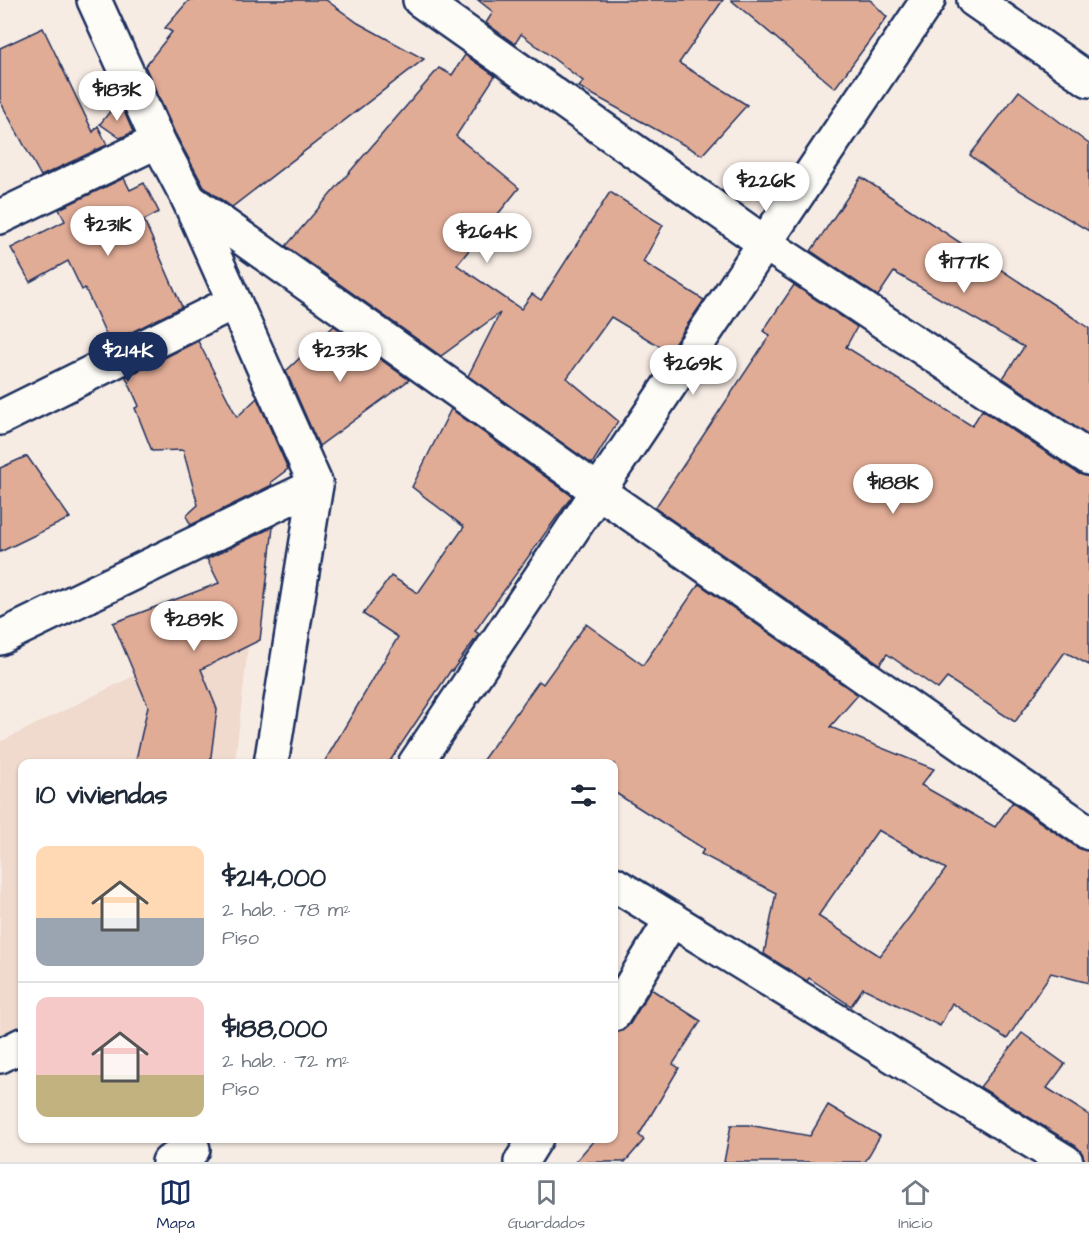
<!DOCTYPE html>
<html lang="es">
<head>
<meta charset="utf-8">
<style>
	:root { --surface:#fff; --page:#f2f2f3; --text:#1f2937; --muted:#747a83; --line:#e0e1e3; --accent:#1b2f5e }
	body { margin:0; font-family:"Architects Daughter",sans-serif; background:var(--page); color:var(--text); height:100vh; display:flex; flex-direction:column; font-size:22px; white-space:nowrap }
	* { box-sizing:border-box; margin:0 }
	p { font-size:20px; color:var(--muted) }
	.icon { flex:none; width:33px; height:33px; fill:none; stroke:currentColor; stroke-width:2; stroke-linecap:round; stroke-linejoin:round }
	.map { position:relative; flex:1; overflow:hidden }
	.sheet { position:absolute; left:18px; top:759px; width:600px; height:384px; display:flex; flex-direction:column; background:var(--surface); border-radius:12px; box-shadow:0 2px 4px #0004 }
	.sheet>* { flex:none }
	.price { position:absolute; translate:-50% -51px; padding:0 14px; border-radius:21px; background:#fff; color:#222; font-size:20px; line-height:39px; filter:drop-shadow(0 2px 3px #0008) }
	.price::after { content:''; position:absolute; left:50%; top:36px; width:18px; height:14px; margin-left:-9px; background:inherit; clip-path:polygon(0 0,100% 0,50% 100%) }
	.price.current { background:var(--accent); color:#fff }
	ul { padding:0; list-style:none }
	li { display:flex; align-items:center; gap:18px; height:150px; padding:0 18px }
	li+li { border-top:2px solid var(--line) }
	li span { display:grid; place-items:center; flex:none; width:168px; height:120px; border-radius:12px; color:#555 }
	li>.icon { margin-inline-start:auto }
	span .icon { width:72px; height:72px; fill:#fffc; stroke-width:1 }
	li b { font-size:26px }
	h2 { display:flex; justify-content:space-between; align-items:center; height:72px; padding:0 18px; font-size:26px }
	.tab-bar { display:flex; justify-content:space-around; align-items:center; height:84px; border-top:2px solid var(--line); background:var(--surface); font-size:16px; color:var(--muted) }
	.tab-bar a { display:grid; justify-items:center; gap:3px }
	.tab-bar .current { color:var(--accent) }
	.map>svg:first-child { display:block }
	.built { fill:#f0d9cd }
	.building { fill:#e1ac96; stroke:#1b2f5e; stroke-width:1.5; fill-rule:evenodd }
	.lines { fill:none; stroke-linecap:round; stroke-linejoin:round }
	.minor-casing { stroke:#1b2f5e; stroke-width:38 }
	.minor { stroke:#fdfcf7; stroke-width:33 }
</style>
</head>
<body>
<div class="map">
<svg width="1089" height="1162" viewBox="0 0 1089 1162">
	<rect width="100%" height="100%" fill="#f7ece4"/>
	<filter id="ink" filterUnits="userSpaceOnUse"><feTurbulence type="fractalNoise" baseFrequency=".0167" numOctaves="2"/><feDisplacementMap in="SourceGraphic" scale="12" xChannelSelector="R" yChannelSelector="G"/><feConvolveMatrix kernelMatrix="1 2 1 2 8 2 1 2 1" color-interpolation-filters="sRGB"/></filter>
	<g filter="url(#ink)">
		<path class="built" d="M 251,618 L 235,763 L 22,764 L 22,1025 L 0,1036 L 0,742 Z"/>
		<g class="building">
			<path d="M 189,0 L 326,0 L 358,23 L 424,59 L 232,207 L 204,187 L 175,133 L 145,66 L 172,32 L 165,28 Z"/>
			<path d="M 478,0 L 723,0 L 679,63 L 747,105 L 702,155 L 579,87 L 583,81 L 521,34 L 515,44 L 486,23 L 493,12 Z"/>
			<path d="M 731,0 L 870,0 L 887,17 L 835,88 Z"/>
			<path d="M 43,28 L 93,132 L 98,126 L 107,145 L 41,176 L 0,101 L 0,48 Z"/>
			<path d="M 465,55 L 495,76 L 456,136 L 519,188 L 457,265 L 521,309 L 532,294 L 541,300 L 610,192 L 663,225 L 643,262 L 704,300 L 669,352 L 611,317 L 567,378 L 618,421 L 592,464 L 468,376 L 500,313 L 441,356 L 286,246 L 439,68 L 452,75 Z"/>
			<path d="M 1019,91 L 1089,144 L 1089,231 L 1004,181 L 970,155 Z"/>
			<path d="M 119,100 L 133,132 L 120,138 L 100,124 Z"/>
			<path d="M 861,177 L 1089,328 L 1089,436 L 1003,378 L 1024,347 L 894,272 L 878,296 L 811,251 Z"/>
			<path d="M 124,178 L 130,190 L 144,183 L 159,212 L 144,220 L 182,307 L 110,343 L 85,288 L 82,290 L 68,261 L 30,282 L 11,248 L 65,221 L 59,209 Z"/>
			<path d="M 794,285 L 857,327 L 846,347 L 972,426 L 982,410 L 1079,474 L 1089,477 L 1089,665 L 1065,652 L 1015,722 L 947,678 L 938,689 L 887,654 L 880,664 L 655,508 L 770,335 L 763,331 Z"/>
			<path d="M 334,326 L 409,380 L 319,446 L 286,371 Z"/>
			<path d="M 198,341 L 237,417 L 257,398 L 288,469 L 271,482 L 272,485 L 191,525 L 186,516 L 198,505 L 183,450 L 152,451 L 135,408 L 139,406 L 126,377 Z"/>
			<path d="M 451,409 L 572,496 L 475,631 L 479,634 L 452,671 L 451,670 L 388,764 L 323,764 L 398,637 L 363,614 L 391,576 L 418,593 L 464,527 L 412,487 Z"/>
			<path d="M 27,456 L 70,518 L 0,552 L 0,468 Z"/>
			<path d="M 273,527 L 260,640 L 201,669 L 217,709 L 210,764 L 135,764 L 148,706 L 113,623 L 219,583 L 207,559 Z"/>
			<path d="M 699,584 L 858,695 L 830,727 L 934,769 L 921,785 L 995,827 L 1012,803 L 1078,848 L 1089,851 L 1089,983 L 1051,973 L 1007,1039 L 952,1003 L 940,1026 L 863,988 L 851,1006 L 809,978 L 807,981 L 764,954 L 776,893 L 701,854 L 704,849 L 614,792 L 614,764 L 480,764 L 539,681 L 543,684 L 586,624 L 643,665 ZM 878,830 L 946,869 L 880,956 L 818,916 Z"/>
			<path d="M 651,989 L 701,1021 L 673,1064 L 679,1068 L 639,1135 L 644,1140 L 625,1162 L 575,1162 L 596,1138 L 614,1138 L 614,1033 L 622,1031 L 630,1024 Z"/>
			<path d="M 1022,1033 L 1065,1064 L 1047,1088 L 1089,1115 L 1089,1162 L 1085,1162 L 1082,1153 L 1076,1146 L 980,1087 Z"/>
			<path d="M 828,1105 L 880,1136 L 865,1162 L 724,1162 L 731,1125 L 748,1125 L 810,1136 Z"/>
		</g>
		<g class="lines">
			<g class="minor-casing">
				<g id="minor">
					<path d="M 94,0 L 158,141 L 189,200 L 316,485 L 271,764"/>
					<path d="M 420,0 L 766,244 L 1089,458"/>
					<path d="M 974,0 L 1089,80"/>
					<path d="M 189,200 L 598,491 L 1089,833"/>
					<path d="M 0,217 L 158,141"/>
					<path d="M 0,418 L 234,302"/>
					<path d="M 0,638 L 316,485"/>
					<path d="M 415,764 L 928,0"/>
					<path d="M 614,884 L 1066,1162"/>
					<path d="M 614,1014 L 672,919"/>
					<path d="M 0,1056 L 22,1045"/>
					<path d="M 169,1162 L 193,1149"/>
					<path d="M 521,1162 L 536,1138"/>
				</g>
			</g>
			<use href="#minor" class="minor"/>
		</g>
	</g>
</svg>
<b class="price" style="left:117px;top:122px">$183K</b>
<b class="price" style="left:766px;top:213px">$226K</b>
<b class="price" style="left:108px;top:257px">$231K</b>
<b class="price" style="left:487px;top:264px">$264K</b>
<b class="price" style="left:964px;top:294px">$177K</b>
<b class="price current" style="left:128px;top:383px">$214K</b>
<b class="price" style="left:340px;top:383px">$233K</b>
<b class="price" style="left:693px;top:396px">$269K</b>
<b class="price" style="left:893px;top:515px">$188K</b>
<b class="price" style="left:194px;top:652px">$289K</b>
<section class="sheet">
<h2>10 viviendas<svg class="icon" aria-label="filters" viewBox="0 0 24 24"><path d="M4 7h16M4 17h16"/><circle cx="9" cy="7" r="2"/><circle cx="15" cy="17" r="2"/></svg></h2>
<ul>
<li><span style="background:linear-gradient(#ffd9b3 60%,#9aa5b1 0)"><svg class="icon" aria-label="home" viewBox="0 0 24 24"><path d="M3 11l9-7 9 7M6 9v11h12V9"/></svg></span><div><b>$214,000</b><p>2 hab. · 78 m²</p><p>Piso</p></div></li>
<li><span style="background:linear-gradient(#f6c9c9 65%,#c2b280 0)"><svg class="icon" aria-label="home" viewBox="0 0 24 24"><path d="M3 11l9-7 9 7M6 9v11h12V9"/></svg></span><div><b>$188,000</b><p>2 hab. · 72 m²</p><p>Piso</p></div></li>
</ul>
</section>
</div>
<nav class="tab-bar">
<a class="current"><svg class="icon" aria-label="map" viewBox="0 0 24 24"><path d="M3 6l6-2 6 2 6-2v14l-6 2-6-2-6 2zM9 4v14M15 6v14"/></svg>Mapa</a>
<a><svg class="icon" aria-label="saved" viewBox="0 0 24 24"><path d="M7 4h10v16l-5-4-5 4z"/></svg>Guardados</a>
<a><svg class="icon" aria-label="home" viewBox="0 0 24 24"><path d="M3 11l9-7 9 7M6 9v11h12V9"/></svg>Inicio</a>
</nav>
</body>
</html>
